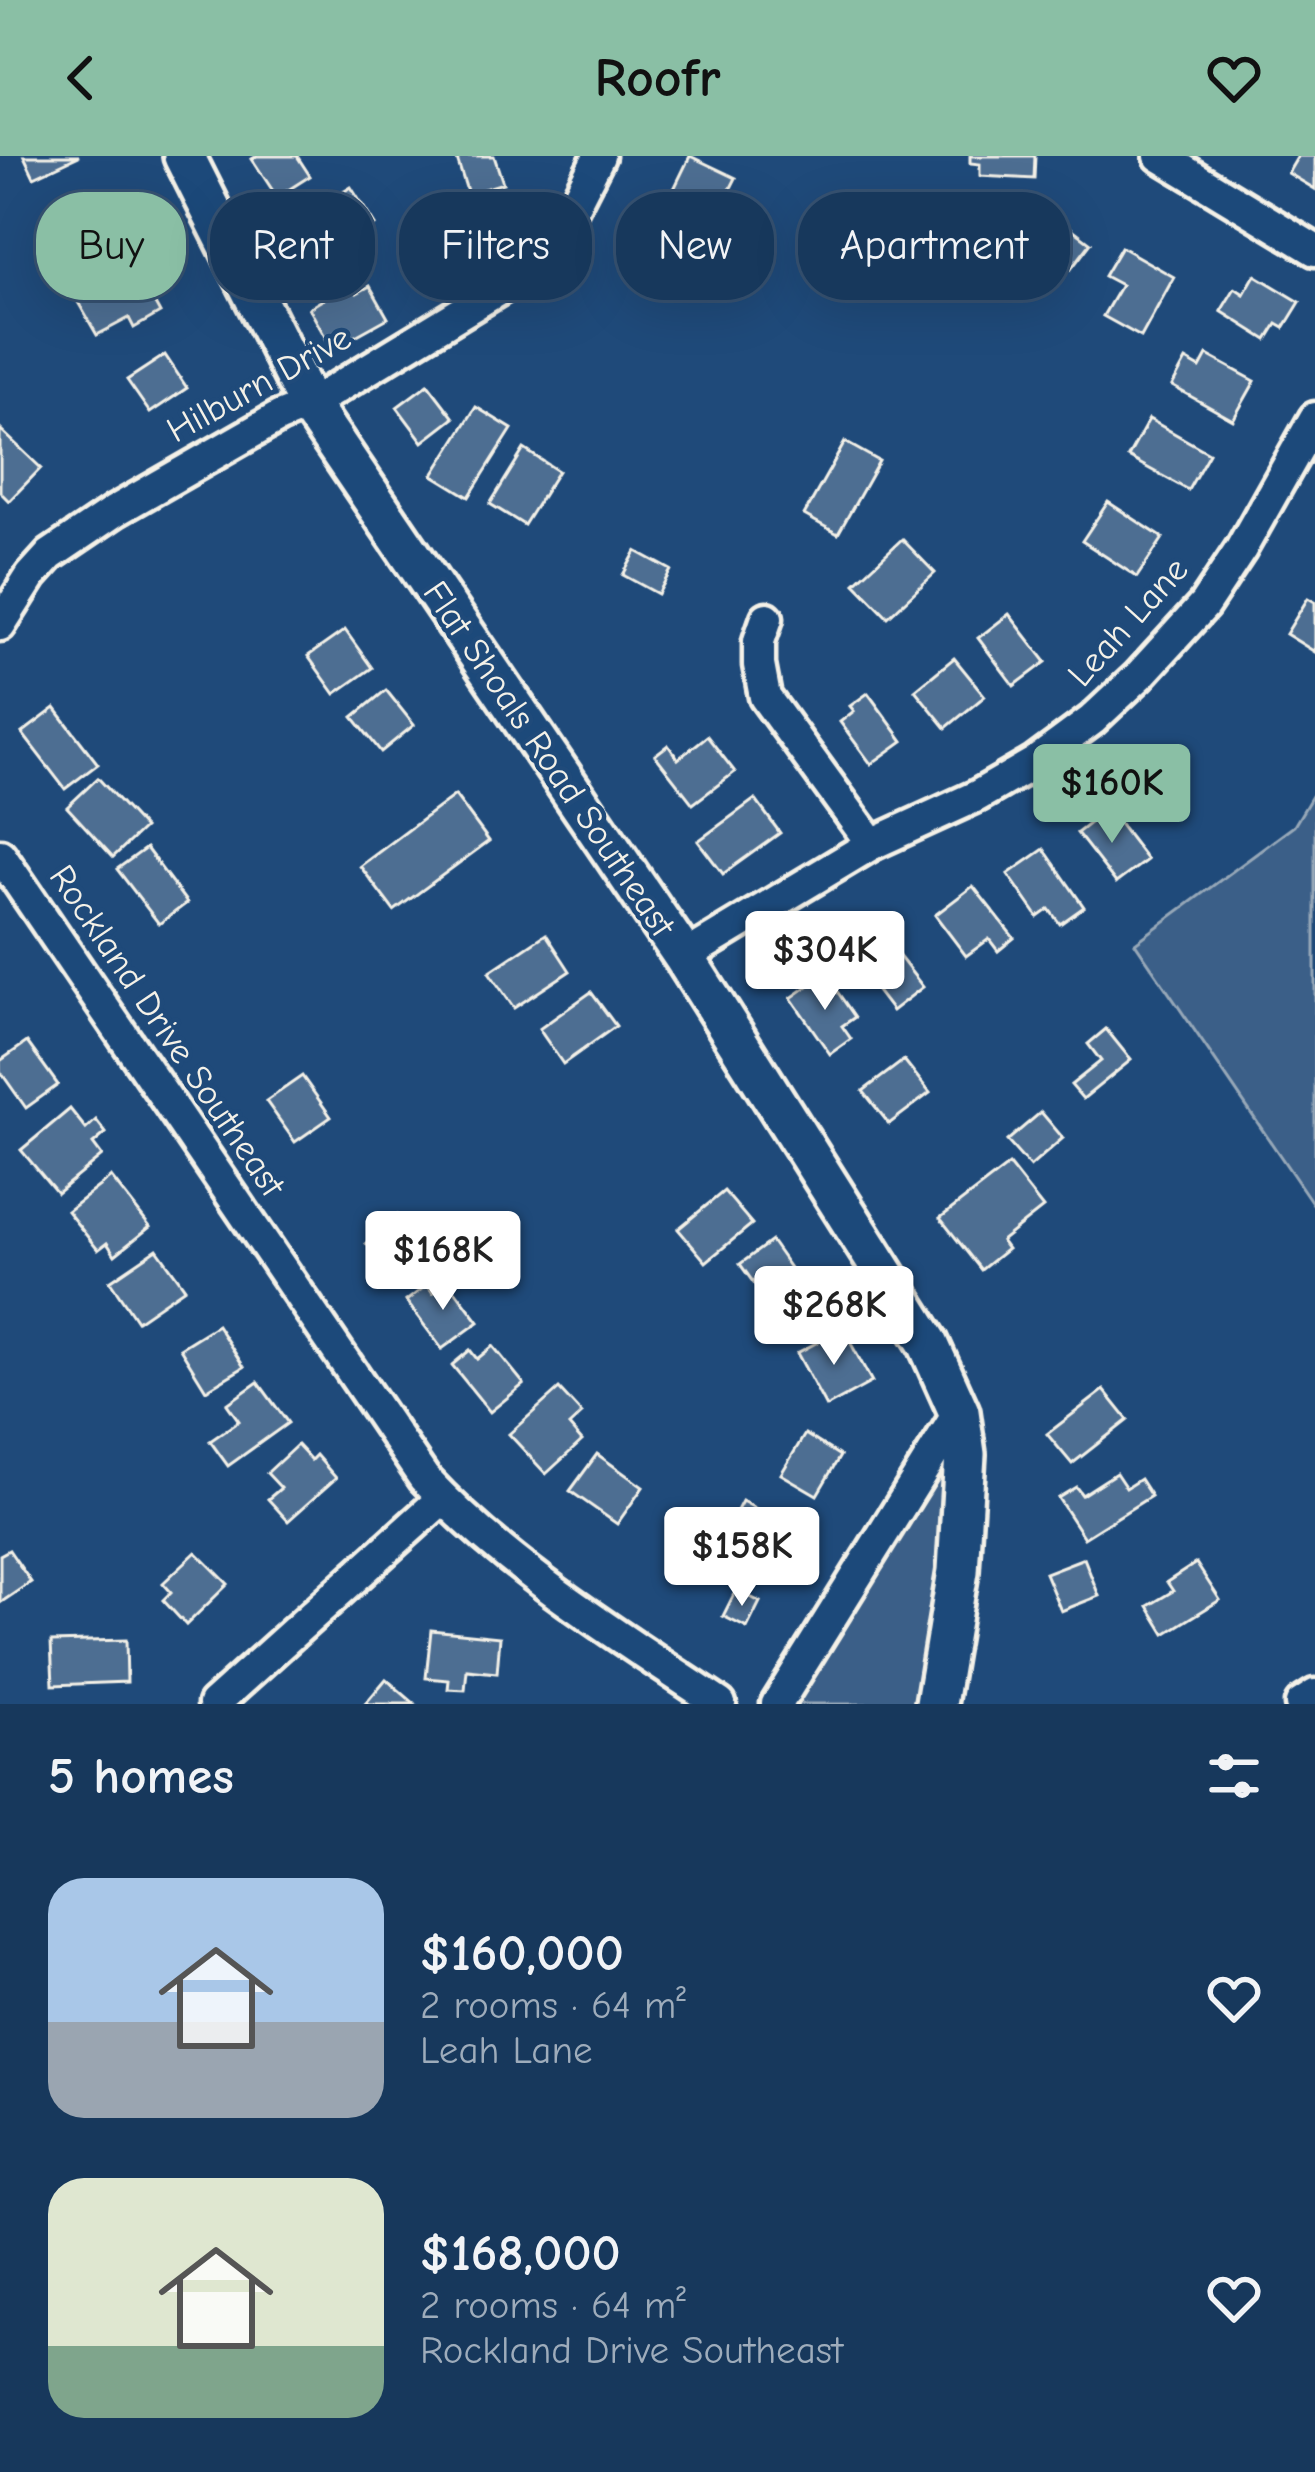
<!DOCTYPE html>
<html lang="en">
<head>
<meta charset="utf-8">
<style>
	:root { --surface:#17385c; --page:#203f62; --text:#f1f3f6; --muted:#9eacbb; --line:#365272; --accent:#8abfa5 }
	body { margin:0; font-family:"Comic Neue",sans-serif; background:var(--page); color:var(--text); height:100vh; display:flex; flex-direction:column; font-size:45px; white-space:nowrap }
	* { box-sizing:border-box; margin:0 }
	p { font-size:39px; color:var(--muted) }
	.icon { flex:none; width:66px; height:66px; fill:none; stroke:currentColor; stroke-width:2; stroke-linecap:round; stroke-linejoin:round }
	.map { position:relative; height:1548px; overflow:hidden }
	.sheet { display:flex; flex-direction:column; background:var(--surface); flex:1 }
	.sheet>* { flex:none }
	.banner { position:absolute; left:36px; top:36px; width:1245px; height:108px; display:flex; gap:24px }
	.price { position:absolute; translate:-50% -102px; padding:0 27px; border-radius:12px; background:#fff; color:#222; font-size:39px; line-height:78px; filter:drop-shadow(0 3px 6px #0008) }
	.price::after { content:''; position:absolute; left:50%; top:72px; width:36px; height:27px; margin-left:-18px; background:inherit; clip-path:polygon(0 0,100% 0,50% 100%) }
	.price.on { background:var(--accent); color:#111 }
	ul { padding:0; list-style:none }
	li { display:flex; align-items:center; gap:36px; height:300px; padding:0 48px }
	li span { display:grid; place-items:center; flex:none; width:336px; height:240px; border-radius:36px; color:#555 }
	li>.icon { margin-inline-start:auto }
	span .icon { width:144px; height:144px; fill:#fffc; stroke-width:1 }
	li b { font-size:51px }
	h2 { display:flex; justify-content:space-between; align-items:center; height:144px; padding:0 48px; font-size:51px }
	.pill { padding:0 42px; border-radius:48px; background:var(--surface); box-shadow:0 12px 48px #0002,0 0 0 3px var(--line); font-size:42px; line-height:108px }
	.pill.on { background:var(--accent); color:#111 }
	header { display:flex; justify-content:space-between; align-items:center; height:156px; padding:0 48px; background:var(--accent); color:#111; font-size:54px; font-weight:600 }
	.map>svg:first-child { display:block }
	.green { fill:#3a5f88; stroke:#97a8b8; stroke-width:3 }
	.building { fill:#4d6e92; stroke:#f4f1e8; stroke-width:3 }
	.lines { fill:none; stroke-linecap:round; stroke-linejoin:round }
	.minor-casing { stroke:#f4f1e8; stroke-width:39 }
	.tertiary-casing { stroke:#f4f1e8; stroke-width:48 }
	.minor { stroke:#1f4a7a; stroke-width:30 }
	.tertiary { stroke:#1f4a7a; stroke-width:39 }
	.labels { text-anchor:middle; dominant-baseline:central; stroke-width:9; stroke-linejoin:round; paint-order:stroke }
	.street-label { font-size:36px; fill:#f4f1e8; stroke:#1f4a7a }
</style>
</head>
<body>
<header><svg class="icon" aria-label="back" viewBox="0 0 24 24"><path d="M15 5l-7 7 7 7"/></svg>Roofr<svg class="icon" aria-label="heart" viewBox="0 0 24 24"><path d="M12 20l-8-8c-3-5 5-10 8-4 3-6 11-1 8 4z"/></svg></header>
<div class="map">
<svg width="1315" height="1548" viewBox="0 0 1315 1548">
	<rect width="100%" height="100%" fill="#1f4a7a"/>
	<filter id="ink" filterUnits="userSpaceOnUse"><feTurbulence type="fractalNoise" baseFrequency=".00833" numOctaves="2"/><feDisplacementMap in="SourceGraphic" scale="24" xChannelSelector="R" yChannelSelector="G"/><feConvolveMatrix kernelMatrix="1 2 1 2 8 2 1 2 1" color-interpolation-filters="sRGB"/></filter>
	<g filter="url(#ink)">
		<g class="green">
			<path d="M 1315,635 L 1315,1051 L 1135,787 L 1294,670 Z"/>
			<path d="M 959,1256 L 935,1548 L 777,1548 Z"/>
		</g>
		<g class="building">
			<path d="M 24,0 L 79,0 L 34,21 Z"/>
			<path d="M 257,0 L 297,0 L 310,20 L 277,41 L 252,3 Z"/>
			<path d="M 456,0 L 494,0 L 503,27 L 468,38 Z"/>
			<path d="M 690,0 L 736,22 L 696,101 L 667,86 L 677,66 L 668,62 L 680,38 L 673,35 Z"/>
			<path d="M 970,0 L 1035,0 L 1034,23 L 980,20 L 980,8 L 970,7 Z"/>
			<path d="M 1298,0 L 1315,0 L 1315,33 L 1288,17 Z"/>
			<path d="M 351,31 L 375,69 L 311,108 L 288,70 Z"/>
			<path d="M 112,45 L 116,57 L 120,55 L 132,86 L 68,109 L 52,67 Z"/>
			<path d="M 1054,59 L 1091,87 L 1071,113 L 1061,105 L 1051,119 L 1031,104 L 1042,90 L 1034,84 Z"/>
			<path d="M 1121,91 L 1174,121 L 1141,181 L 1103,160 L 1121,129 L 1104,120 Z"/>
			<path d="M 137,115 L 160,157 L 134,172 L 129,162 L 97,179 L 78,146 Z"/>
			<path d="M 346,119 L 357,137 L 370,130 L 388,162 L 332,193 L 309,152 L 324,143 L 320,134 Z"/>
			<path d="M 1255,119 L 1300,146 L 1284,172 L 1277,168 L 1267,184 L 1221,155 L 1235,132 L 1244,138 Z"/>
			<path d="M 165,199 L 187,232 L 150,257 L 127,224 Z"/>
			<path d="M 1207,199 L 1255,225 L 1233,264 L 1172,230 L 1186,204 L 1200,212 Z"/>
			<path d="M 428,228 L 454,262 L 423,286 L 397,251 Z"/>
			<path d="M 476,251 L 512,273 L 469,341 L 433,319 Z"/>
			<path d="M 1149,263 L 1209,297 L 1188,334 L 1128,301 Z"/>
			<path d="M 0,273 L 41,312 L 9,345 L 0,336 Z"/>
			<path d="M 845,286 L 879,305 L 838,378 L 804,359 Z"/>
			<path d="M 524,293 L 558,315 L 524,369 L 490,348 Z"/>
			<path d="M 1108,346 L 1163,382 L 1137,421 L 1082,385 Z"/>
			<path d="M 902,383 L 935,417 L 888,461 L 855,427 Z"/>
			<path d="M 636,395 L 671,414 L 658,438 L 623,419 Z"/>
			<path d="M 1308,442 L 1315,446 L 1315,496 L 1286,478 Z"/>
			<path d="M 1009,458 L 1046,506 L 1014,530 L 978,482 Z"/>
			<path d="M 345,474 L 372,512 L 335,538 L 308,500 Z"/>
			<path d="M 954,502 L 985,540 L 946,572 L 915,534 Z"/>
			<path d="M 386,534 L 414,569 L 381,596 L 353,561 Z"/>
			<path d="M 868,537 L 903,585 L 871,608 L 840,566 L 854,555 L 850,550 Z"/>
			<path d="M 55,552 L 98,608 L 65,633 L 22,577 Z"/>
			<path d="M 707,580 L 735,616 L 693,648 L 655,599 L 668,589 L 678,603 Z"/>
			<path d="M 98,622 L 144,672 L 113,701 L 67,651 Z"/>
			<path d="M 455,639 L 489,685 L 394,755 L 360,710 Z"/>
			<path d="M 755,643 L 780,677 L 723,718 L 698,685 Z"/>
			<path d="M 1108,653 L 1147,704 L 1116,727 L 1077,677 Z"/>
			<path d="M 146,692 L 187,747 L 159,768 L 117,713 Z"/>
			<path d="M 1044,693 L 1084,751 L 1060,768 L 1049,753 L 1038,761 L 1008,718 Z"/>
			<path d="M 973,730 L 1014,782 L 998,795 L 989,783 L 966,800 L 935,759 Z"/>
			<path d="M 880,776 L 923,831 L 892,855 L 850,800 Z"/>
			<path d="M 546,778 L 570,815 L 514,852 L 489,816 Z"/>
			<path d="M 825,818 L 855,861 L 842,870 L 851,883 L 830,898 L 791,842 Z"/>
			<path d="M 591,836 L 616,870 L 563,908 L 539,873 Z"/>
			<path d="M 1106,873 L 1131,904 L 1083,943 L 1071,929 L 1101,905 L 1088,888 Z"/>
			<path d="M 27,886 L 58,929 L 26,952 L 0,915 L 0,905 Z"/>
			<path d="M 904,904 L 930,937 L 889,968 L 863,935 Z"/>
			<path d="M 302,920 L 331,961 L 295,986 L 266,945 Z"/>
			<path d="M 70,953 L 86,973 L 96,964 L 106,977 L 93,988 L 102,1000 L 57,1037 L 21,994 Z"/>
			<path d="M 1041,956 L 1063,982 L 1030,1011 L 1007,985 Z"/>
			<path d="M 1009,1009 L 1043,1052 L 1001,1085 L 1007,1093 L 981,1114 L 940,1062 Z"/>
			<path d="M 111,1021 L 150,1071 L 115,1099 L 107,1087 L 98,1094 L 67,1055 Z"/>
			<path d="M 724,1035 L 752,1068 L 706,1106 L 678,1073 Z"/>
			<path d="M 397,1059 L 431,1096 L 415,1112 L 419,1116 L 404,1129 L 366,1087 Z"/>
			<path d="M 771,1085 L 802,1129 L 771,1151 L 740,1108 Z"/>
			<path d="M 157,1093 L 185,1132 L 137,1165 L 110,1125 Z"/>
			<path d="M 448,1125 L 479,1166 L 442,1193 L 406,1145 L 427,1129 L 433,1137 Z"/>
			<path d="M 217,1169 L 244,1211 L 206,1234 L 180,1192 Z"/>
			<path d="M 843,1173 L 872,1226 L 826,1251 L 797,1197 Z"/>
			<path d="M 493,1190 L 524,1228 L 490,1256 L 452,1209 L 470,1194 L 477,1203 Z"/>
			<path d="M 258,1226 L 288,1267 L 228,1310 L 210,1285 L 239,1265 L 227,1248 Z"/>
			<path d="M 559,1233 L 582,1258 L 569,1270 L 582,1285 L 546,1318 L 509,1278 Z"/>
			<path d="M 1104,1234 L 1128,1264 L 1072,1308 L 1047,1278 Z"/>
			<path d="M 805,1278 L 840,1300 L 817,1339 L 781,1318 Z"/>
			<path d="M 297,1289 L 311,1304 L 316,1299 L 336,1322 L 288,1365 L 268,1343 L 281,1332 L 267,1317 Z"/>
			<path d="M 597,1298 L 643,1331 L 617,1368 L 570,1335 Z"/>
			<path d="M 1116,1317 L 1126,1332 L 1140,1323 L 1151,1340 L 1084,1382 L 1058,1342 L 1076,1331 L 1082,1339 Z"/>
			<path d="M 742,1345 L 808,1381 L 796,1405 L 787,1400 L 780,1412 L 723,1381 Z"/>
			<path d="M 9,1394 L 31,1426 L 0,1447 L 0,1399 Z"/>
			<path d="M 196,1396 L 228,1428 L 186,1469 L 163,1444 L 171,1436 L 163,1427 Z"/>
			<path d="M 1084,1402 L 1099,1440 L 1061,1455 L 1045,1417 Z"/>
			<path d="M 1196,1407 L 1220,1444 L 1165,1478 L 1148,1450 L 1173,1435 L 1167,1426 Z"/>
			<path d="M 736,1434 L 760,1446 L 747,1472 L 723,1460 Z"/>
			<path d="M 431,1474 L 500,1481 L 497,1517 L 467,1514 L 465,1534 L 448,1533 L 449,1524 L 426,1522 Z"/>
			<path d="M 126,1484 L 127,1526 L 53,1529 L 51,1486 Z"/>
			<path d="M 386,1523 L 415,1548 L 365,1548 Z"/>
		</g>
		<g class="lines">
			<g class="minor-casing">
				<g id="minor">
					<path d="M 1160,0 L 1315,94"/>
					<path d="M 767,462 L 759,485 L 759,509 L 765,541 L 872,688"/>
					<path d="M 0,469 L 31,420 L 50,399 L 115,355 L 279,261 L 309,249 L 508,128 L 549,90 L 568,61 L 599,0"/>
					<path d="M 0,699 L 424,1322 C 509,1413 617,1479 720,1548"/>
					<path d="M 684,801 L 872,688 L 977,640 L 1034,607 L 1092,564 L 1139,520 L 1204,449 L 1241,393 L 1315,262"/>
					<path d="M 214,1548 L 443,1342"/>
					<path d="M 777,1548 L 959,1256"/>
					<path d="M 1301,1548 L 1315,1539"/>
				</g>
			</g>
			<g class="tertiary-casing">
				<path id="tertiary" d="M 184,0 L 309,249 L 684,801 L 928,1187 L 959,1256 L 965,1298 L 958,1415 L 936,1548"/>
			</g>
			<use href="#minor" class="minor"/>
			<use href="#tertiary" class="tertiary"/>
		</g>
	</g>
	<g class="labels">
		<g class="street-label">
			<text transform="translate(259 228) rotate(-29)">Hilburn Drive</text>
			<text transform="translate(1128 466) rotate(-48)">Leah Lane</text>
			<text transform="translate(549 603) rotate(56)">Flat Shoals Road Southeast</text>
			<text transform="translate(167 875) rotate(56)">Rockland Drive Southeast</text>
		</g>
	</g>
</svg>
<b class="price on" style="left:1112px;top:690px">$160K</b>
<b class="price" style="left:825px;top:857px">$304K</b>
<b class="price" style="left:443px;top:1157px">$168K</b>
<b class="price" style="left:834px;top:1212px">$268K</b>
<b class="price" style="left:742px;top:1453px">$158K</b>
<div class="banner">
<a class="pill on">Buy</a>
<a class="pill">Rent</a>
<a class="pill">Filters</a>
<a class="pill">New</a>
<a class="pill">Apartment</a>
</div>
</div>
<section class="sheet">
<h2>5 homes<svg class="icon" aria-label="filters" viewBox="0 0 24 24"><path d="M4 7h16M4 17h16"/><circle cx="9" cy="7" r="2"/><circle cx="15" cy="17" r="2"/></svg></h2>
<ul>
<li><span style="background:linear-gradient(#a9c7e8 60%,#9aa5b1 0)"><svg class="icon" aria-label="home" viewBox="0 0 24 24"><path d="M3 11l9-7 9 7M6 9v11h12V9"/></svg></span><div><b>$160,000</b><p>2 rooms · 64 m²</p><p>Leah Lane</p></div><svg class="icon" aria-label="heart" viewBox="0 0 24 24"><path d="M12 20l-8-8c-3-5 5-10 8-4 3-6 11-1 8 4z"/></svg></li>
<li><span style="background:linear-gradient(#dfe7d0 70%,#7fa58c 0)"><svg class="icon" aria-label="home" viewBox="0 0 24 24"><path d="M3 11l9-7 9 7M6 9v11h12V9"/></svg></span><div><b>$168,000</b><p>2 rooms · 64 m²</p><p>Rockland Drive Southeast</p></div><svg class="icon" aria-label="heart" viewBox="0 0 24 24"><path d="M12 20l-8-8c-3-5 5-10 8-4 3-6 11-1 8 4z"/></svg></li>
</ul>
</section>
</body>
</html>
